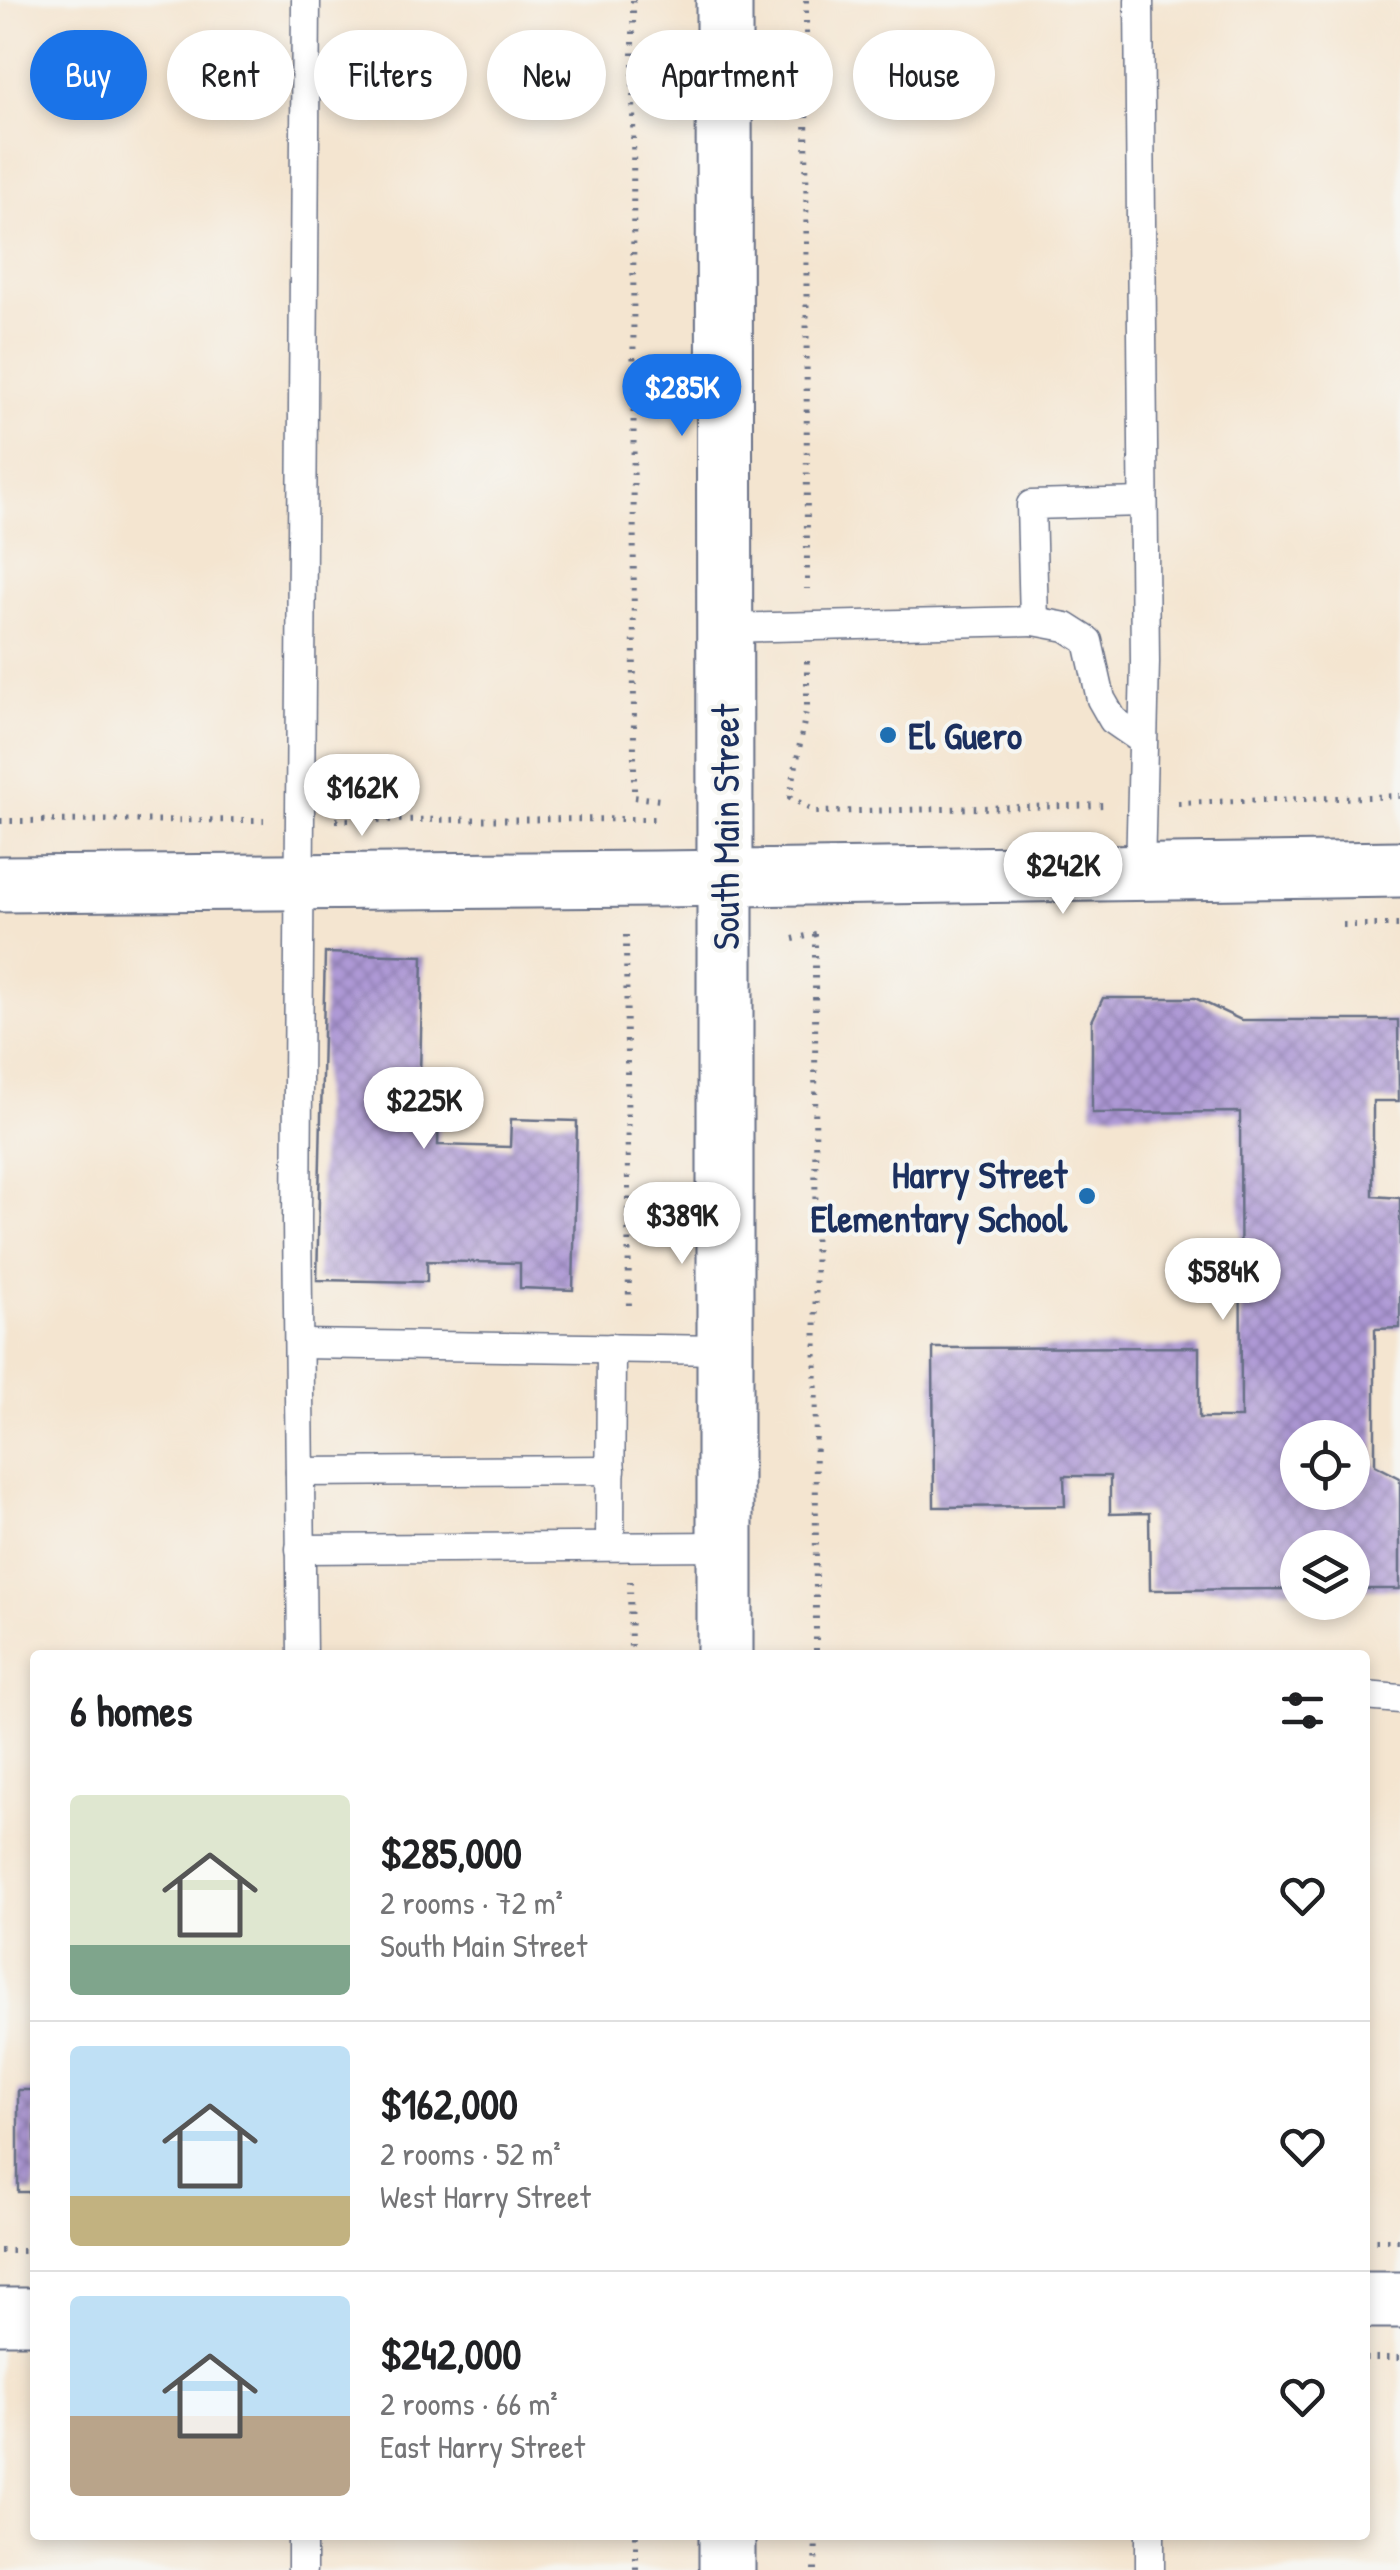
<!DOCTYPE html>
<html lang="en">
<head>
<meta charset="utf-8">
<style>
	:root { --surface:#fff; --page:#f2f2f2; --text:#202124; --muted:#757577; --line:#e0e0e0; --accent:#1a73e8 }
	body { margin:0; font-family:"Patrick Hand",sans-serif; background:var(--page); color:var(--text); height:100vh; display:flex; flex-direction:column; font-size:38px; white-space:nowrap }
	* { box-sizing:border-box; margin:0 }
	p { font-size:32px; color:var(--muted) }
	.icon { flex:none; width:55px; height:55px; fill:none; stroke:currentColor; stroke-width:2; stroke-linecap:round; stroke-linejoin:round }
	.map { position:relative; flex:1; overflow:hidden }
	.drawer { position:absolute; left:30px; top:1650px; width:1340px; height:890px; display:flex; flex-direction:column; background:var(--surface); border-radius:10px; box-shadow:0 5px 15px #0003 }
	.drawer>* { flex:none }
	.banner { position:absolute; left:30px; top:30px; width:1340px; height:90px; display:flex; gap:20px }
	.fabs { position:absolute; left:1280px; top:1420px; display:grid; gap:20px }
	.fabs a { display:grid; place-items:center; width:90px; height:90px; border-radius:50%; background:var(--surface); box-shadow:0 5px 15px #0003; font-size:50px }
	.price { position:absolute; translate:-50% -85px; padding:0 22px; border-radius:35px; background:#fff; color:#222; font-size:32px; line-height:65px; filter:drop-shadow(0 2px 5px #0008) }
	.price::after { content:''; position:absolute; left:50%; top:60px; width:30px; height:22px; margin-left:-15px; background:inherit; clip-path:polygon(0 0,100% 0,50% 100%) }
	.price.active { background:var(--accent); color:#fff }
	ul { padding:0; list-style:none }
	li { display:flex; align-items:center; gap:30px; height:250px; padding:0 40px }
	li+li { border-top:2px solid var(--line) }
	li span { display:grid; place-items:center; flex:none; width:280px; height:200px; border-radius:10px; color:#555 }
	li>.icon { margin-inline-start:auto }
	span .icon { width:120px; height:120px; fill:#fffc; stroke-width:1 }
	li b { font-size:42px }
	h2 { display:flex; justify-content:space-between; align-items:center; height:120px; padding:0 40px; font-size:42px }
	.chip { padding:0 35px; border-radius:45px; background:var(--surface); box-shadow:0 5px 15px #0003; font-size:35px; line-height:90px }
	.chip.active { background:var(--accent); color:#fff }
	.map>svg:first-child { display:block }
	.building { fill:url(#building-cross-hatch); fill-rule:evenodd }
	.lines { fill:none; stroke-linecap:round; stroke-linejoin:round }
	.lane-casing { stroke:#676f86; stroke-width:31 }
	.street-casing { stroke:#676f86; stroke-width:59 }
	.secondary-casing { stroke:#676f86; stroke-width:59 }
	.path { stroke:#676f86; stroke-width:6; stroke-dasharray:2.5 8; stroke-linecap:butt }
	.lane { stroke:#fff; stroke-width:28 }
	.street { stroke:#fff; stroke-width:55 }
	.secondary { stroke:#fff; stroke-width:55 }
	.poi-dot { fill:#1f6fb2; stroke:#f6f6f2; stroke-width:4 }
	.labels { text-anchor:middle; dominant-baseline:central; stroke-width:8; stroke-linejoin:round; paint-order:stroke }
	.poi-label { font-size:38px; font-weight:bold; fill:#1b2f5e; stroke:#f6f6f2; text-anchor:start }
	.street-label { font-size:38px; fill:#1b2f5e; stroke:#f6f6f2 }
</style>
</head>
<body>
<div class="map">
<svg width="1400" height="2570" viewBox="0 0 1400 2570">
	<defs>
		<pattern id="building-cross-hatch" width="8" height="8" patternUnits="userSpaceOnUse" patternTransform="scale(2.5)"><rect width="8" height="8" fill="#ae99d5"/><path d="M0 0l8 8M0 8l8-8" fill="none" stroke="#8d7db0"/></pattern>
	</defs>
	<rect width="100%" height="100%" fill="#f6f6f2"/>
	<filter id="ink" filterUnits="userSpaceOnUse"><feTurbulence type="fractalNoise" baseFrequency=".01" numOctaves="2"/><feDisplacementMap in="SourceGraphic" scale="20" xChannelSelector="R" yChannelSelector="G"/><feConvolveMatrix kernelMatrix="1 2 1 2 8 2 1 2 1" color-interpolation-filters="sRGB"/></filter>
	<filter id="wash" filterUnits="userSpaceOnUse"><feTurbulence type="fractalNoise" baseFrequency=".0048" numOctaves="4" result="noise"/><feDisplacementMap in="SourceGraphic" scale="40" xChannelSelector="R" yChannelSelector="G"/><feGaussianBlur stdDeviation="2.25" result="paint"/><feColorMatrix in="noise" values="0 0 0 0 0 0 0 0 0 0 0 0 0 0 0 0 0 1.4 0 .05"/><feComposite in="paint" operator="in"/></filter>
	<g filter="url(#wash)">
		<rect width="100%" height="100%" fill="#f4e5d0"/>
		<g id="blocks">
			<g class="building">
				<path d="M 325,953 L 423,956 L 419,1112 L 439,1112 L 438,1145 L 510,1147 L 511,1119 L 577,1121 L 573,1290 L 520,1288 L 520,1263 L 427,1261 L 427,1282 L 317,1280 Z"/>
				<path d="M 1103,998 L 1195,998 L 1241,1020 L 1398,1020 L 1399,1101 L 1373,1101 L 1373,1196 L 1400,1198 L 1400,1328 L 1375,1329 L 1375,1465 L 1400,1478 L 1400,1589 L 1352,1589 L 1352,1548 L 1298,1548 L 1298,1589 L 1150,1590 L 1149,1513 L 1110,1514 L 1110,1476 L 1064,1476 L 1065,1506 L 934,1507 L 933,1348 L 1199,1347 L 1199,1418 L 1241,1418 L 1240,1112 L 1092,1113 L 1092,1021 ZM 1298,1438 L 1352,1438 L 1352,1492 L 1298,1492 Z"/>
				<rect x="18" y="2090" width="17" height="102"/>
			</g>
		</g>
	</g>
	<g filter="url(#ink)">
		<use href="#blocks" fill-opacity="0" stroke="#676f86" stroke-width="2.5"/>
		<g class="lines">
			<g class="lane-casing">
				<g id="lane">
					<path d="M 1139,0 L 1145,662 L 1140,873"/>
					<path d="M 1034,621 L 1066,627 L 1088,641 L 1101,699 L 1113,720 L 1142,740"/>
					<path d="M 724,628 L 1034,621 L 1031,505 L 1143,502"/>
					<path d="M 299,1344 L 725,1350"/>
					<path d="M 300,1472 L 611,1470"/>
					<path d="M 610,1546 L 611,1348"/>
					<path d="M 300,1549 L 725,1546"/>
					<path d="M 302,1655 L 297,1221 L 306,0"/>
					<path d="M 1365,1696 L 1400,1699"/>
					<path d="M 302,2535 L 302,2570"/>
					<path d="M 1150,2570 L 1150,2535"/>
				</g>
			</g>
			<g class="street-casing">
				<g id="street">
					<path d="M 725,879 L 725,1655"/>
					<path d="M 1365,2300 L 1400,2300"/>
					<path d="M 0,2316 L 35,2316"/>
					<path d="M 727,2535 L 727,2570"/>
				</g>
			</g>
			<g class="secondary-casing">
				<g id="secondary">
					<path d="M 724,0 L 725,879"/>
					<path d="M 0,884 L 657,879 L 1400,869"/>
				</g>
			</g>
			<g class="path">
				<path d="M 633,0 L 634,797 L 660,800"/>
				<path d="M 806,0 L 807,589"/>
				<path d="M 807,661 L 807,706 L 790,797 L 815,812 L 1106,805"/>
				<path d="M 1178,803 L 1400,796"/>
				<path d="M 336,820 L 659,819"/>
				<path d="M 0,821 L 264,820"/>
				<path d="M 1343,925 L 1400,925"/>
				<path d="M 815,934 L 816,1655"/>
				<path d="M 626,935 L 629,1313"/>
				<path d="M 793,939 L 816,934"/>
				<path d="M 630,1581 L 631,1655"/>
				<path d="M 1365,2240 L 1400,2240"/>
				<path d="M 0,2251 L 35,2251"/>
				<path d="M 1365,2358 L 1400,2358"/>
				<path d="M 636,2535 L 636,2570"/>
				<path d="M 815,2570 L 816,2535"/>
			</g>
			<use href="#lane" class="lane"/>
			<use href="#street" class="street"/>
			<use href="#secondary" class="secondary"/>
		</g>
	</g>
	<g class="poi-dot">
		<circle cx="888" cy="735" r="10"/>
		<circle cx="1087" cy="1196" r="10"/>
	</g>
	<g class="labels">
		<g class="poi-label">
			<text x="908" y="735">El Guero</text>
			<text x="1067" y="1174" text-anchor="end">Harry Street<tspan x="1067" dy="44">Elementary School</tspan></text>
		</g>
		<g class="street-label">
			<text transform="translate(725 827) rotate(-90)">South Main Street</text>
		</g>
	</g>
</svg>
<div class="fabs">
<a><svg class="icon" aria-label="locate" viewBox="0 0 24 24"><circle cx="12" cy="12" r="6"/><path d="M12 2v4M12 18v4M2 12h4M18 12h4"/></svg></a>
<a><svg class="icon" aria-label="layers" viewBox="0 0 24 24"><path d="M12 4l9 5-9 5-9-5zM3 14l9 5 9-5"/></svg></a>
</div>
<b class="price active" style="left:682px;top:439px">$285K</b>
<b class="price" style="left:362px;top:839px">$162K</b>
<b class="price" style="left:1063px;top:917px">$242K</b>
<b class="price" style="left:424px;top:1152px">$225K</b>
<b class="price" style="left:682px;top:1267px">$389K</b>
<b class="price" style="left:1223px;top:1323px">$584K</b>
<div class="banner">
<a class="chip active">Buy</a>
<a class="chip">Rent</a>
<a class="chip">Filters</a>
<a class="chip">New</a>
<a class="chip">Apartment</a>
<a class="chip">House</a>
</div>
<section class="drawer">
<h2>6 homes<svg class="icon" aria-label="filters" viewBox="0 0 24 24"><path d="M4 7h16M4 17h16"/><circle cx="9" cy="7" r="2"/><circle cx="15" cy="17" r="2"/></svg></h2>
<ul>
<li><span style="background:linear-gradient(#dfe7d0 75%,#7fa58c 0)"><svg class="icon" aria-label="home" viewBox="0 0 24 24"><path d="M3 11l9-7 9 7M6 9v11h12V9"/></svg></span><div><b>$285,000</b><p>2 rooms · 72 m²</p><p>South Main Street</p></div><svg class="icon" aria-label="heart" viewBox="0 0 24 24"><path d="M12 20l-8-8c-3-5 5-10 8-4 3-6 11-1 8 4z"/></svg></li>
<li><span style="background:linear-gradient(#bfe0f5 75%,#c2b280 0)"><svg class="icon" aria-label="home" viewBox="0 0 24 24"><path d="M3 11l9-7 9 7M6 9v11h12V9"/></svg></span><div><b>$162,000</b><p>2 rooms · 52 m²</p><p>West Harry Street</p></div><svg class="icon" aria-label="heart" viewBox="0 0 24 24"><path d="M12 20l-8-8c-3-5 5-10 8-4 3-6 11-1 8 4z"/></svg></li>
<li><span style="background:linear-gradient(#bfe0f5 60%,#b9a48a 0)"><svg class="icon" aria-label="home" viewBox="0 0 24 24"><path d="M3 11l9-7 9 7M6 9v11h12V9"/></svg></span><div><b>$242,000</b><p>2 rooms · 66 m²</p><p>East Harry Street</p></div><svg class="icon" aria-label="heart" viewBox="0 0 24 24"><path d="M12 20l-8-8c-3-5 5-10 8-4 3-6 11-1 8 4z"/></svg></li>
</ul>
</section>
</div>
</body>
</html>
